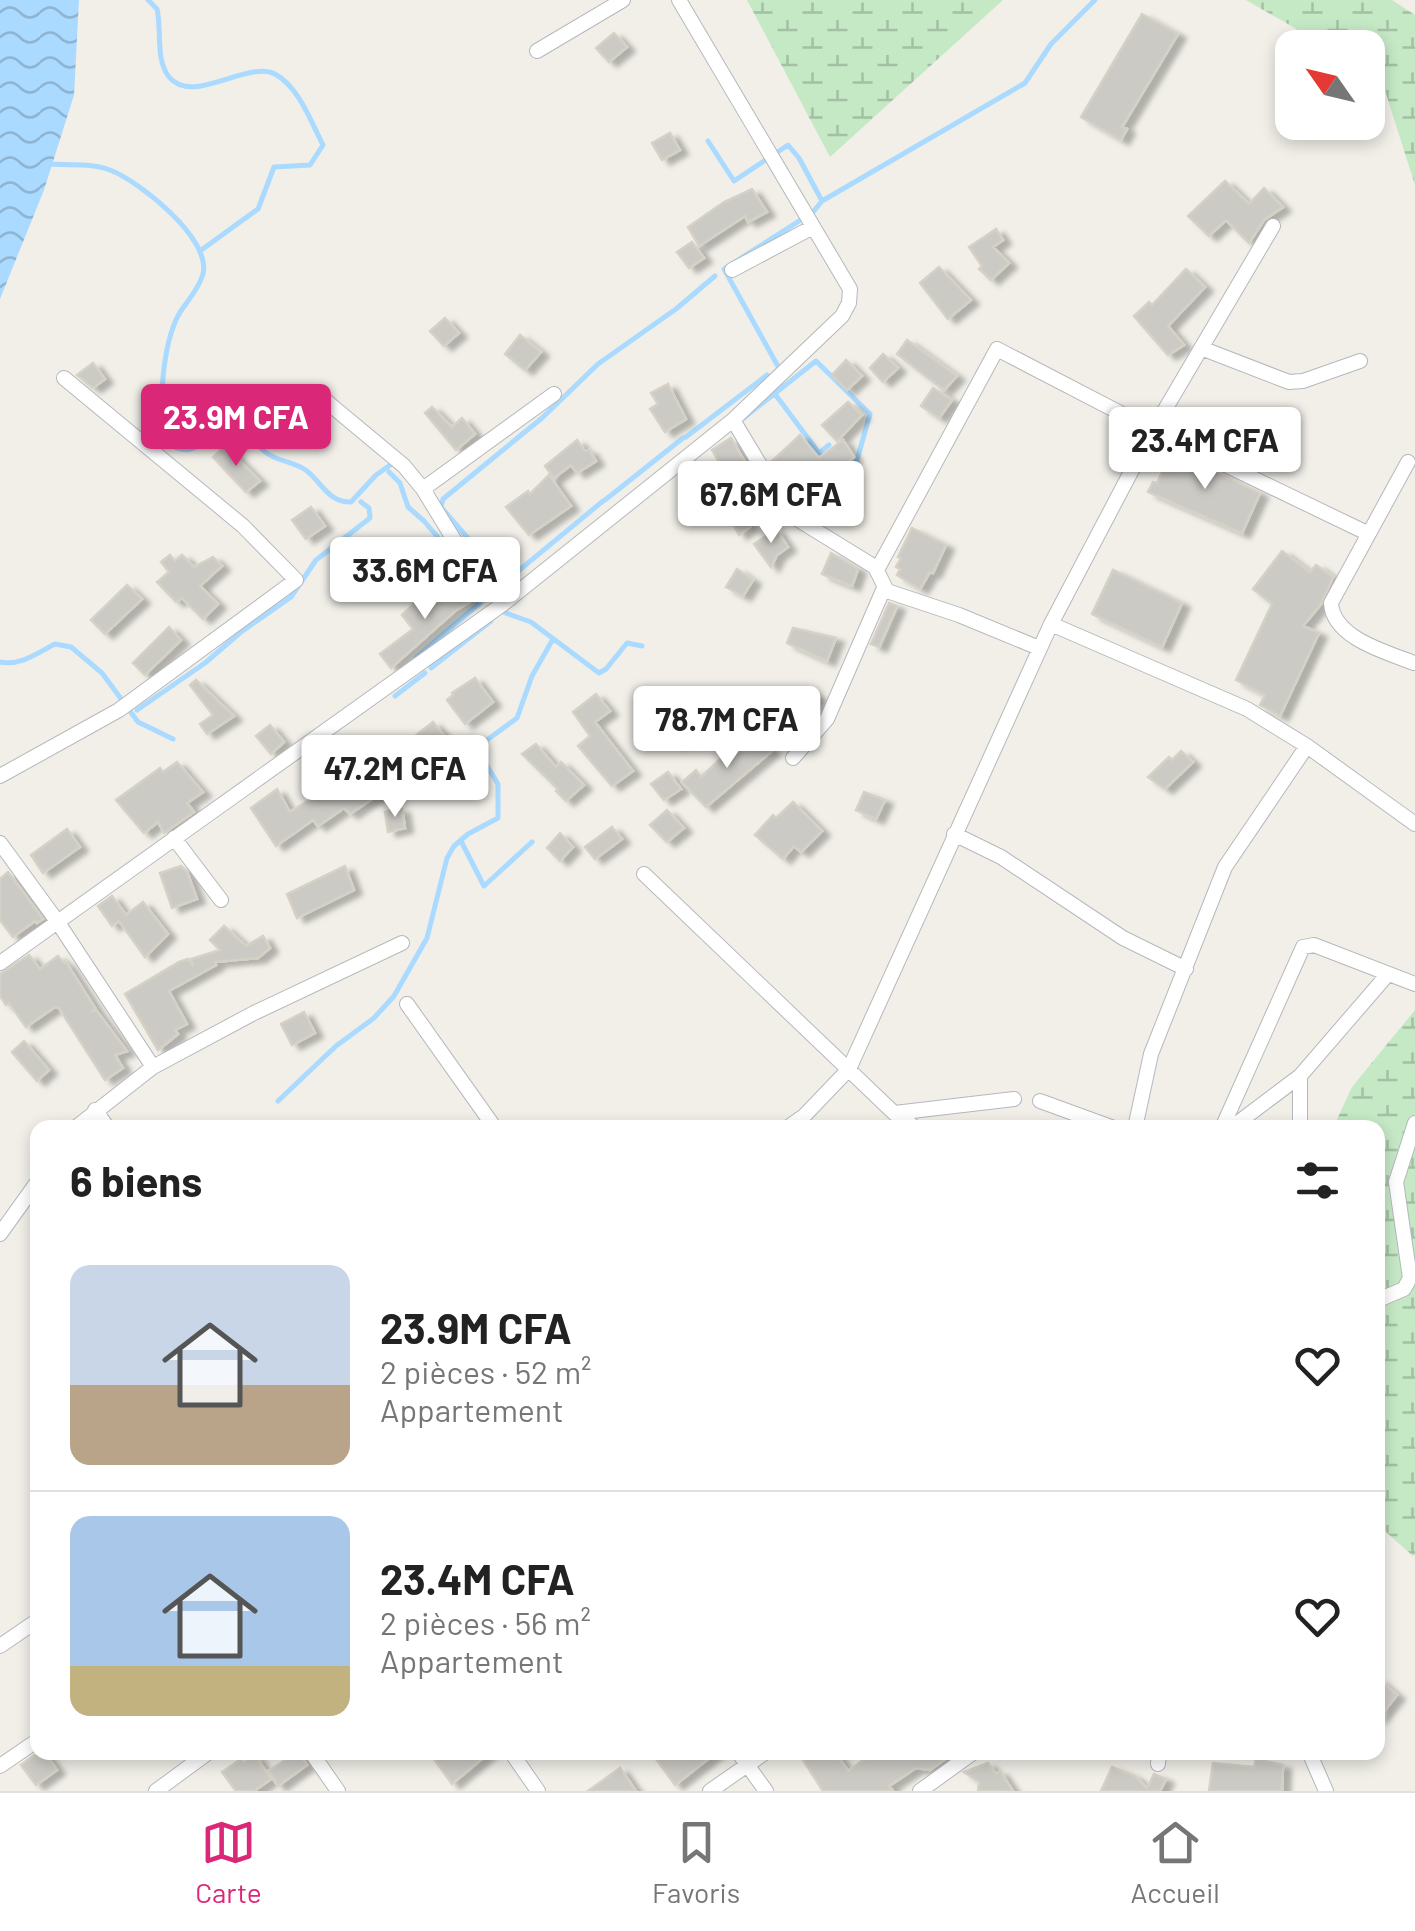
<!DOCTYPE html>
<html lang="fr">
<meta charset="utf-8">
<style>
body{margin:0;font-family:Barlow,sans-serif;background:#f6f6f6;color:#222;height:100vh;display:flex;flex-direction:column;font-size:38px;white-space:nowrap}
*{box-sizing:border-box;margin:0}
p{font-size:32px;color:#767676}
.icon{flex:none;width:55px;height:55px;fill:none;stroke:currentColor;stroke-width:2;stroke-linecap:round;stroke-linejoin:round}
.map{position:relative;flex:1;overflow:hidden}
.sheet{position:absolute;left:30px;top:1120px;width:1355px;height:640px;display:flex;flex-direction:column;background:#fff;border-radius:20px;box-shadow:0 5px 15px #0003}
.sheet>*{flex:none}
.needle{width:65px;rotate:304deg}
.buttons{position:absolute;left:1275px;top:30px;display:grid;gap:20px}
.buttons a{display:grid;place-items:center;width:110px;height:110px;border-radius:20px;background:#fff;box-shadow:0 5px 15px #0003;font-size:50px}
.price{position:absolute;translate:-50% -85px;padding:0 22px;border-radius:10px;background:#fff;color:#222;font-size:32px;line-height:65px;filter:drop-shadow(0 2px 5px #0008)}
.price::after{content:'';position:absolute;left:50%;top:60px;width:30px;height:22px;margin-left:-15px;background:inherit;clip-path:polygon(0 0,100% 0,50% 100%)}
.price.current{background:#db2777;color:#fff}
ul{padding:0;list-style:none}
li{display:flex;align-items:center;gap:30px;height:250px;padding:0 40px}
li+li{border-top:2px solid #e0e0e0}
li span{display:grid;place-items:center;flex:none;width:280px;height:200px;border-radius:20px;color:#555}
li>.icon{margin-inline-start:auto}
span .icon{width:120px;height:120px;fill:#fffc;stroke-width:1}
li b{font-size:42px}
h2{display:flex;justify-content:space-between;align-items:center;height:120px;padding:0 40px;font-size:42px}
.menu{display:flex;justify-content:space-around;align-items:center;height:140px;border-top:2px solid #e0e0e0;background:#fff;font-size:28px;color:#767676}
.menu a{display:grid;justify-items:center;gap:5px}
.menu .current{color:#db2777}
.map>svg:first-child{display:block}
.wetland{fill:url(#wetland-marsh)}
.water{fill:url(#water-waves)}
.lines{fill:none;stroke-linecap:round;stroke-linejoin:round}
.stream{stroke:#aadaff;stroke-width:5}
.building{fill:#cccac5;stroke:#d6d1c6;stroke-width:2.5;filter:url(#shadow)}
.street-casing{stroke:#b5b8bc;stroke-width:16}
.street{stroke:#fff;stroke-width:14}
</style>
<div class="map">
<svg width="1415" height="1791" viewBox="0 0 1415 1791">
<defs>
<pattern id="wetland-marsh" width="20" height="14" patternUnits="userSpaceOnUse" patternTransform="scale(2.5)"><rect width="20" height="14" fill="#c5e8c5"/><path d="M1 5h8M5 5V1M11 12h8M15 12V8" fill="none" stroke="#a3c0a4"/></pattern>
<pattern id="water-waves" width="16" height="10" patternUnits="userSpaceOnUse" patternTransform="scale(2.5)"><rect width="16" height="10" fill="#aadaff"/><path d="M0 5q4-4 8 0t8 0" fill="none" stroke="#8eb4d2"/></pattern>
<filter id="shadow"><feDropShadow dx="8" dy="4.5" stdDeviation="2.5" flood-color="#0004"/></filter>
</defs>
<rect width="100%" height="100%" fill="#f1efe8"/>
<path class="wetland" d="M747 0H1003L830 157Z
M1246 0H1392L1415 15V185L1381 78 1368 70V48L1328 47Z
M1415 1010V1555L1413 1556 1378 1525V1128H1333L1352 1087Z"/>
<path class="water" d="M0 0H79L74 95 44 190 0 299Z"/>
<g class="lines">
<path class="stream" d="M148 0 157 9C162 30 155 59 169 77 193 106 247 60 275 74 299 87 311 122 323 145L310 165 274 167 258 209 200 251
M708 141 734 181 788 145 799 158 822 201
M48 164C68 165 91 163 110 170 139 181 212 239 203 274 199 289 187 301 179 314 163 343 156 412 168 443 193 461 208 439 220 418L233 415C246 425 252 440 264 451 276 462 294 461 307 471 323 484 328 502 351 502L376 475 393 463
M780 370 724 269 813 212 822 201 1025 83 1051 44 1095 0
M775 394 819 453 829 445
M741 420 816 361 870 414 857 460 796 511
M686 437 767 375
M389 472 400 483 408 507 424 521 488 596 433 643
M605 500 683 438
M478 550 441 507 443 499 542 418 598 364 676 309 715 276
M494 591 603 501
M503 612 531 622 599 673 606 669 627 643 642 646
M416 658 432 644
M0 662C21 666 37 653 55 644L71 647 102 673 138 722 173 739
M431 668 491 621
M395 696 425 673
M137 710 205 663 241 632 291 597 316 560 370 518 369 508 361 502
M461 841 484 886 532 842
M278 1101 336 1046 374 1018 394 996 427 938 447 858 454 846 468 834 498 818V784L476 748 517 718 532 676 553 639"/>
</g>
<path class="building" d="M1142 14 1178 34 1122 127 1127 129 1121 140 1081 117Z
M614 33 627 47 609 62 596 48Z
M670 133 680 150 662 160 652 143Z
M1225 181 1249 204 1264 188 1283 207 1264 220 1249 243 1226 220 1209 236 1188 216Z
M752 189 767 212 748 222 745 216 699 246 688 227 724 202Z
M996 229 1003 240 993 247 1009 263 991 280 979 269 982 266 969 247Z
M692 242 704 258 689 268 677 252Z
M939 267 971 300 948 319 920 283Z
M1186 269 1205 287 1168 326 1184 345 1168 355 1134 316 1149 302 1152 305Z
M445 318 459 333 444 346 430 331Z
M520 335 541 352 525 370 505 354Z
M907 340 957 376 944 390 897 354Z
M883 354 898 368 883 382 870 368Z
M846 360 862 376 847 390 832 375Z
M93 363 105 379 93 388 77 375Z
M668 384 686 419 665 432 650 409 658 404 651 393Z
M933 388 952 400 939 418 921 406Z
M848 402 862 415 837 441 822 425Z
M432 407 452 427 462 418 475 434 456 450 425 413Z
M800 435 819 458 843 440 854 457 838 470 823 478 820 474 811 482 796 466 781 479 771 462Z
M731 438 767 500 743 516 750 527 739 535 725 509 737 502 729 486 732 484 712 450Z
M577 440 585 451 589 450 596 461 577 473 571 465 554 478 545 466Z
M225 446 260 481 246 492 213 457Z
M1172 451 1260 493 1242 533 1148 492 1153 482 1157 483Z
M549 475 571 506 529 535 506 507 528 491 530 494Z
M311 507 325 526 306 539 292 520Z
M912 528 946 545 933 573 930 572 920 589 897 575 900 569 896 567 901 558 898 557Z
M776 529 788 547 777 555 771 567 754 544Z
M1282 551 1310 572 1316 565 1333 577 1321 604 1303 626 1319 633 1280 716 1260 705 1265 695 1236 680 1272 604 1253 589Z
M831 553 858 569 852 586 822 574Z
M170 555 175 561 182 555 194 567 213 557 222 566 200 586 218 604 203 619 182 598 176 602 157 582 169 572 161 562Z
M737 569 753 580 743 596 726 587Z
M1113 570 1182 603 1162 647 1092 614Z
M461 584 473 600 455 611 391 668 380 654 413 629 402 615 425 594 433 605Z
M127 585 142 599 105 634 91 620Z
M889 603 897 606 879 647 871 644Z
M169 627 181 640 145 675 133 663Z
M793 628 836 638 827 661 787 643Z
M475 678 493 702 465 724 447 700 453 695 452 693Z
M196 680 234 716 207 734 200 724 213 715 190 685Z
M806 688 819 697 808 714 795 704Z
M596 694 610 711 595 722 633 771 612 786 578 746 590 736 573 712Z
M682 714 695 731 677 744 664 727Z
M433 722 447 739 442 746 424 758 410 740Z
M270 725 284 742 271 754 256 736Z
M757 735 772 751 706 807 682 782 696 770 701 777 735 745 740 751Z
M536 744 556 767 561 762 584 785 566 801 556 791 558 789 522 754Z
M1181 751 1193 762 1165 789 1148 777 1169 757 1172 760Z
M177 762 203 792 187 803 194 812 164 833 158 822 144 833 116 800 160 768 163 772Z
M377 769 390 787 350 814 344 808 318 826 313 820 276 846 251 808 277 789 290 812 328 788 336 797Z
M668 772 681 789 664 800 651 784Z
M864 792 885 800 876 819 856 810Z
M793 802 822 831 801 852 794 846 783 859 755 835 773 815 776 818Z
M396 809H402L405 828 388 832 385 812Z
M667 810 684 828 667 842 650 825Z
M612 827 622 839 595 859 585 847Z
M67 829 80 847 43 873 31 855Z
M560 833 573 847 560 861 547 848Z
M181 866 187 872 197 899 172 908 160 873Z
M345 866 354 890 297 918 287 894Z
M8 872 43 919 37 923 35 921 13 937 0 920V879Z
M112 896 126 915 143 902 168 934 145 957 119 921 112 926 98 906Z
M224 926 246 946 263 936 270 948 258 958 215 962 216 965 169 991 187 1024 175 1030 178 1034 158 1050 125 994 179 962 188 959 193 966 191 959 220 950 210 940Z
M29 955 40 969 58 956 64 963 66 962 95 1008 93 1011 96 1010 127 1051 115 1055 123 1068 105 1080 59 1008 55 1007 26 1027 9 1003 6 1005 0 996V974Z
M304 1012 315 1033 292 1045 281 1024Z
M24 1041 49 1070 37 1081 12 1052Z
M1378 1679 1397 1695 1378 1719Z
M44 1752 57 1770 36 1785 21 1765 39 1752Z
M298 1752 307 1765 278 1786 268 1771Z
M429 1752H490L452 1784Z
M651 1752H717L675 1785Z
M798 1752H835L848 1771 874 1752H955L930 1770 916 1768 889 1786 893 1791H823Z
M255 1755 271 1779 254 1791H236L222 1772 241 1759 243 1763Z
M1256 1759 1283 1765 1282 1791H1209L1213 1763 1254 1767Z
M988 1763 996 1774 1000 1771 1013 1791H978L979 1782 964 1772Z
M1112 1767 1135 1776 1147 1788 1154 1774 1166 1779 1160 1791H1101Z
M620 1768 636 1791H588Z"/>
<g class="lines">
<defs>
<path id="street" d="M537 51 623 0
M732 270 813 227
M1201 348 1289 382 1303 381 1360 361
M315 392 404 466 423 489 456 543 503 604
M733 420 783 503 797 519 875 567 887 591 959 615 1039 648
M1408 462 1331 603C1333 638 1386 652 1414 663
M423 489 554 394
M877 570 997 349 1153 430 1367 533
M1051 624 1247 709 1307 746 1415 824
M793 758 827 719 884 588
M0 776 119 710 296 580 243 526 64 378
M954 834 1001 857 1123 938 1186 969
M174 838 221 900
M0 843 57 921 153 1067
M644 874 894 1113 916 1128
M0 963 503 604 733 420 842 316 849 303 850 289 679 0
M407 1004 495 1128
M1040 1101 1114 1128
M95 1110 108 1128
M895 1113 1014 1099
M75 1128 153 1067 254 1013 402 943
M787 1128 804 1116 849 1069 1051 624 1153 430 1273 226
M1135 1128 1151 1054 1225 867 1307 746
M1222 1128 1303 947 1314 945 1415 984
M1231 1128 1300 1076 1388 974
M1300 1128V1076
M0 1234 38 1181
M1378 1300 1404 1289 1410 1278 1396 1182 1415 1123
M0 1646 38 1620
M311 1752 338 1791
M511 1752 538 1791
M738 1752 766 1791
M1309 1752 1326 1791
M1158 1764 1159 1752
M0 1766 38 1740
M156 1791 209 1752
M710 1791 766 1752
M920 1791 974 1752"/>
</defs>
<use href="#street" class="street-casing"/>
<use href="#street" class="street"/>
</g>
</svg>
<div class="buttons">
<a><svg class="needle" viewBox="-14 -14 28 28"><path d="M0-13l5 13h-10z" fill="#e53935"/><path d="M0 13l5-13h-10z" fill="#767676"/></svg></a>
</div>
<b class="price current" style="left:236px;top:469px">23.9M CFA</b>
<b class="price" style="left:1205px;top:492px">23.4M CFA</b>
<b class="price" style="left:771px;top:546px">67.6M CFA</b>
<b class="price" style="left:425px;top:622px">33.6M CFA</b>
<b class="price" style="left:727px;top:771px">78.7M CFA</b>
<b class="price" style="left:395px;top:820px">47.2M CFA</b>
<section class="sheet">
<h2>6 biens<svg class="icon" aria-label="filters" viewBox="0 0 24 24"><path d="M4 7h16M4 17h16"/><circle cx="9" cy="7" r="2"/><circle cx="15" cy="17" r="2"/></svg></h2>
<ul>
<li><span style="background:linear-gradient(#c9d6e8 60%,#b9a48a 0)"><svg class="icon" aria-label="home" viewBox="0 0 24 24"><path d="M3 11l9-7 9 7M6 9v11h12V9"/></svg></span><div><b>23.9M CFA</b><p>2 pièces · 52 m²</p><p>Appartement</p></div><svg class="icon" aria-label="heart" viewBox="0 0 24 24"><path d="M12 20l-8-8c-3-5 5-10 8-4 3-6 11-1 8 4z"/></svg></li>
<li><span style="background:linear-gradient(#a9c7e8 75%,#c2b280 0)"><svg class="icon" aria-label="home" viewBox="0 0 24 24"><path d="M3 11l9-7 9 7M6 9v11h12V9"/></svg></span><div><b>23.4M CFA</b><p>2 pièces · 56 m²</p><p>Appartement</p></div><svg class="icon" aria-label="heart" viewBox="0 0 24 24"><path d="M12 20l-8-8c-3-5 5-10 8-4 3-6 11-1 8 4z"/></svg></li>
</ul>
</section>
</div>
<nav class="menu">
<a class="current"><svg class="icon" aria-label="map" viewBox="0 0 24 24"><path d="M3 6l6-2 6 2 6-2v14l-6 2-6-2-6 2zM9 4v14M15 6v14"/></svg>Carte</a>
<a><svg class="icon" aria-label="saved" viewBox="0 0 24 24"><path d="M7 4h10v16l-5-4-5 4z"/></svg>Favoris</a>
<a><svg class="icon" aria-label="home" viewBox="0 0 24 24"><path d="M3 11l9-7 9 7M6 9v11h12V9"/></svg>Accueil</a>
</nav>
